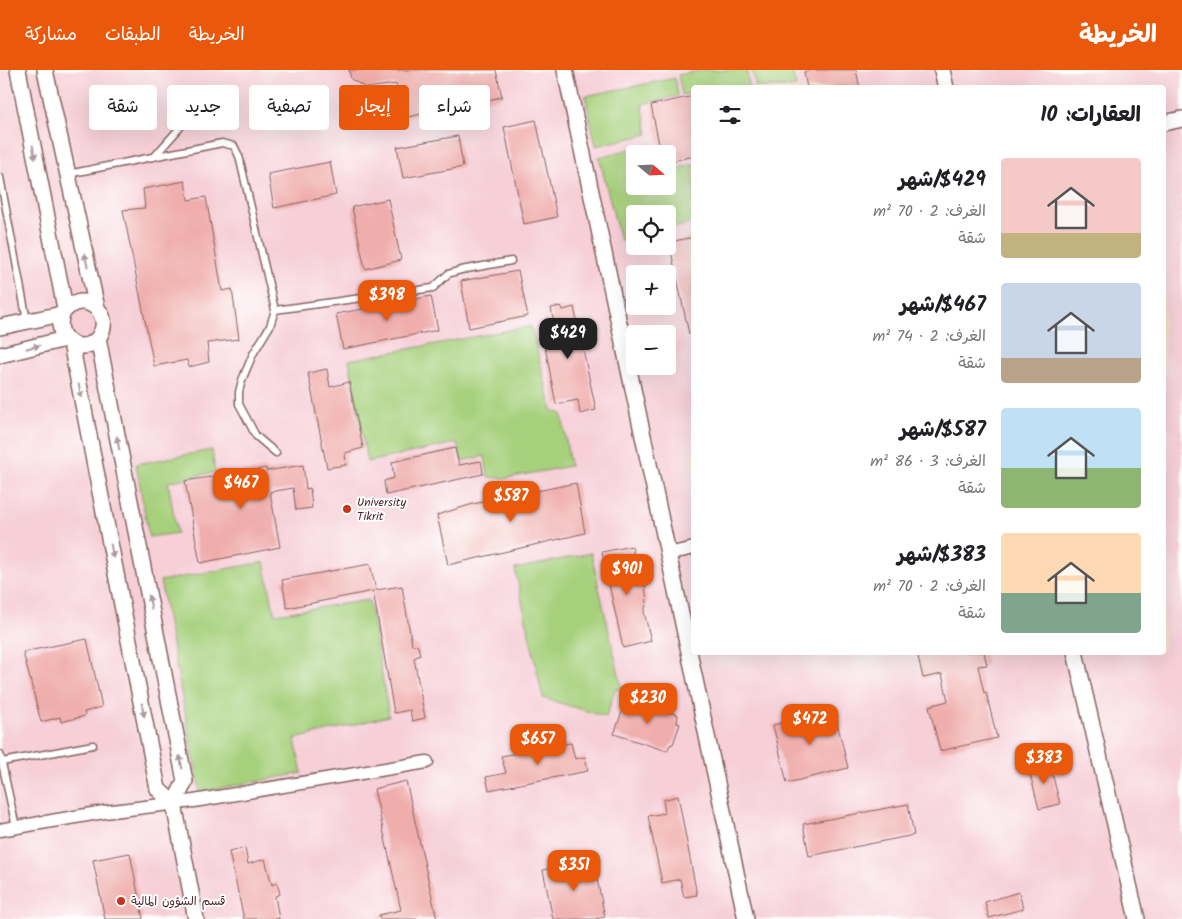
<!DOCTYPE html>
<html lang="ar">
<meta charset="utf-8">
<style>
body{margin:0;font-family:Kalam,"Playpen Sans Arabic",sans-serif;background:#f6f6f6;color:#202124;direction:rtl;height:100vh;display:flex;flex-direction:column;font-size:19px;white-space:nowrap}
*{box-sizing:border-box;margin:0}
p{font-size:16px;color:#757577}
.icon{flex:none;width:28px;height:28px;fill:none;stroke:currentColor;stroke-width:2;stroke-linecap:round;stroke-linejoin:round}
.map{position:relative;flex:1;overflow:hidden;direction:ltr}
.panel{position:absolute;left:691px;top:15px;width:475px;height:570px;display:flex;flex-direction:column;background:#fff;border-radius:5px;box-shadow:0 5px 20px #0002;direction:rtl}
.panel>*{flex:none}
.banner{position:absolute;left:15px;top:15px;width:475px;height:45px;direction:rtl;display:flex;gap:10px}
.needle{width:32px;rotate:109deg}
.fabs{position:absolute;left:626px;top:75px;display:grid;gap:10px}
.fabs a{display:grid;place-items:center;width:50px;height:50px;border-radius:5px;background:#fff;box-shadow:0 5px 20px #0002;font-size:25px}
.price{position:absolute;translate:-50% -42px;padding:0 11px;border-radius:10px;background:#ea580c;color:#fff;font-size:16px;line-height:32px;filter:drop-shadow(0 1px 2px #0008)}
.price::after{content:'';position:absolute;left:50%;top:30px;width:15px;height:11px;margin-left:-8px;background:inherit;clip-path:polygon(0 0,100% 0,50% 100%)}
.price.on{background:#222;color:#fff}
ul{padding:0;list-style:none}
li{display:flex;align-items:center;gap:15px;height:125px;padding:0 25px}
li span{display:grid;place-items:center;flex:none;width:140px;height:100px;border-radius:5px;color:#555}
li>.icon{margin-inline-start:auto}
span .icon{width:60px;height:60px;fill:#fffc;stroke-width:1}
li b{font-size:21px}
h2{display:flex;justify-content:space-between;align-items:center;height:60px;padding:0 25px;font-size:21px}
.chip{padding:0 18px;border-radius:5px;background:#fff;box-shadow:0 5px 20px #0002;font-size:18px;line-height:45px}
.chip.on{background:#ea580c;color:#fff}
header{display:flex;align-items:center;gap:30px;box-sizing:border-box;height:70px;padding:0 25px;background:#ea580c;color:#fff}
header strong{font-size:24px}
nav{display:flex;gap:28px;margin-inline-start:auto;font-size:18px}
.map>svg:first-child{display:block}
.built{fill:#f6cfd7;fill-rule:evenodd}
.green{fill:#a6d07c;stroke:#787854}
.building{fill:#efadab}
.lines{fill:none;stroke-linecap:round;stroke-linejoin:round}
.service-casing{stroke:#866261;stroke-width:9}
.minor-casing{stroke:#866261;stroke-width:15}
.tertiary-casing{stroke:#866261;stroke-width:18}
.service{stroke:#fff;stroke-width:6}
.minor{stroke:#fff;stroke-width:12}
.tertiary{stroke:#fff;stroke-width:15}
.oneway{fill:#ae9aa0}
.poi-dot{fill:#c8321e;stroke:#fff;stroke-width:2}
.labels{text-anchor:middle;stroke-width:4;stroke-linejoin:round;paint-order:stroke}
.poi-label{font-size:12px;fill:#4a1f2b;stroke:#fff;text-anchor:start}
</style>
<header>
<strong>الخريطة</strong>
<nav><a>الخريطة</a><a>الطبقات</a><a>مشاركة</a></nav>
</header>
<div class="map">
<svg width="1182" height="849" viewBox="0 0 1182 849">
<rect width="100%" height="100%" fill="#fff"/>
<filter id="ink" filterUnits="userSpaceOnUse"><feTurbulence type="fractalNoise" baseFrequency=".02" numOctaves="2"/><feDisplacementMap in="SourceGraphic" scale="10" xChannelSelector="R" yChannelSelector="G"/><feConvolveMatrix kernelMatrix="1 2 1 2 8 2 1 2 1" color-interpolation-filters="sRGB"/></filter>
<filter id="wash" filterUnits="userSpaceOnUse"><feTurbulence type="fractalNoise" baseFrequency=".0096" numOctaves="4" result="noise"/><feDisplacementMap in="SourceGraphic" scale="20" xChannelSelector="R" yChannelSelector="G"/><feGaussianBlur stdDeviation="1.12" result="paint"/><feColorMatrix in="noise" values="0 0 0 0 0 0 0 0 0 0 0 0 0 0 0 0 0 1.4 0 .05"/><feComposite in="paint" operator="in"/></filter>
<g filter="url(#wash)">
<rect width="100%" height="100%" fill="#f4dfc4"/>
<path class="built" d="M0 0H1182V849H0ZM694 18H1164V582H694ZM635 84H668V116H635ZM635 144H668V176H635ZM635 204H668V236H635ZM635 264H668V296H635Z"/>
<path class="green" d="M703 0H747L749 17 694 18V23L682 25 678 5Z
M752 0H792L796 17H756Z
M675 8 678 26 642 34 648 64 596 76 585 26Z
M651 74 653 84H635V116H668V101L694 94V153L668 159V144H635V167L620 170 599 87Z
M531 256 552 340 562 344 570 396 507 408 488 407 485 386 462 391 457 373 367 392 349 290Z
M212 380 215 402 168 412 177 463 149 467 136 394Z
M591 483 622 618 615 620 606 647 543 628 515 499Z
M264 492 275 544 369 530 389 646 295 669 302 703 200 722 160 511Z"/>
<g id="blocks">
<path class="building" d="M349 0H496L502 27 403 48 396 14 366 18 351 9Z
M811 0H856L860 18H807L804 2Z
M694 26V86L668 92V84H661L651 35Z
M536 50 557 147 524 154 504 57Z
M458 66 463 97 403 108 397 77Z
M330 92 336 125 274 138 268 104Z
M185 111 188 130 206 127 222 221 232 219 239 269 207 273 209 292 189 297 187 290 154 296 123 140 145 138 143 119Z
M388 129 401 190 365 199 352 137Z
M694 167V263L689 264 669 172Z
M518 201 528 246 469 258 461 211Z
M431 226 438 260 343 279 336 244Z
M561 236 563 240 574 237 596 340 580 344 578 330 556 334 541 256 554 253 551 238Z
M327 299 330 317 349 312 363 378 345 383 346 395 327 398 308 303Z
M455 378 459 395 481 391 483 404 386 425 384 411 394 408 392 392Z
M303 395 306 419 310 418 312 438 296 440 293 418 270 422 280 477 200 493 185 411 266 398V401Z
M576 413 585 463 448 495 437 445 473 434Z
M632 476 638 508 645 515 647 532 644 542 651 571 623 578 602 482Z
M370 494 376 520 402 516 412 575 418 576 420 585 414 588 425 648 412 651 410 640 394 643 373 521 287 538 282 510Z
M87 569 102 637 84 642 85 646 61 652 60 647 41 652 23 582Z
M917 582H984L987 595 978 596 984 623 986 622 997 668 940 681 929 636 948 631 942 604 923 608Z
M627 628 678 645 677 653 680 654 673 674 670 675 667 681 614 664Z
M834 640 848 698 787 713 773 655Z
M571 673 575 689 585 687 588 701 489 720 486 707 506 703 501 686Z
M1049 691 1060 734 1039 739 1028 696Z
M406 711 437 849H380L379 845 401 840 374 719Z
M678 726 697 825 684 827 680 809 662 813 648 746 665 743 663 730Z
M908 734 914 765 809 786 803 754Z
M245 778 248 794 265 789 272 815 277 812 280 824 275 826 279 849H244L229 782Z
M130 783 143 849H105L93 790Z
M593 790 605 847 594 849H553L543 800Z
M1019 822 1023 839 989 848 985 832Z"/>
</g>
</g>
<g filter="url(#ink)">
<use href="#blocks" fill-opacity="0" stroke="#866261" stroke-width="1"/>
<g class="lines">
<defs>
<path id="service" d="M154 87 213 20
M68 104 222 73 234 76 239 86 275 240 270 256 253 284 242 310 239 322V334L256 366 276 383
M0 107 27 251
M275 240 433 218 448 204 461 200 511 191
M0 684 16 757
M2 692 93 675"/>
<path id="minor" d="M668 484 694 478
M0 760 104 742 194 731 427 692"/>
<path id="tertiary" d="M18 0 65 238
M45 0 97 238
M565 0 746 849
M942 0 946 18
M1164 53 1182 49
M0 257 62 244C80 217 114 241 100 265 86 288 52 272 62 244
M71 273 158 719 174 734 185 711 98 268
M0 285 65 269
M1075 582 1137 849
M174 734 196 849"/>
</defs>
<use href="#service" class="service-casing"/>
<use href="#minor" class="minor-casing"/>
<use href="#tertiary" class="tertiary-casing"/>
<use href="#service" class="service"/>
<use href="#minor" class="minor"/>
<use href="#tertiary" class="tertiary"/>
</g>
<defs><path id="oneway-solid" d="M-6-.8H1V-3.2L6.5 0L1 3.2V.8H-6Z" transform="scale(1.25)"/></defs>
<g class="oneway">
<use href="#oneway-solid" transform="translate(34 82) rotate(78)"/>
<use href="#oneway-solid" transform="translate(86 190) rotate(-102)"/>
<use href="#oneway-solid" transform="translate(33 277) rotate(-13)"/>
<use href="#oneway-solid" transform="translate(80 321) rotate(79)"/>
<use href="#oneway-solid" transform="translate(118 373) rotate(-101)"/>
<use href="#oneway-solid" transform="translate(112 481) rotate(79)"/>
<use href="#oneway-solid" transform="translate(150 532) rotate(-101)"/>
<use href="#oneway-solid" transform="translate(143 640) rotate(79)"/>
<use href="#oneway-solid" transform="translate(181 692) rotate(-101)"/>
</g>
</g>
<g class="poi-dot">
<circle cx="347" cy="439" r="5"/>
<circle cx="121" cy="831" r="5"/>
</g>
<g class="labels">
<g class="poi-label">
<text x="357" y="436">University<tspan x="357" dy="14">Tikrit</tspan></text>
<text x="131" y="835">قسم الشؤون المالية</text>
</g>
</g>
</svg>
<div class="fabs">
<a><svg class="needle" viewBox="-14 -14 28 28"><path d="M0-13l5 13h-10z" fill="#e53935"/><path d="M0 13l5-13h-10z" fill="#757577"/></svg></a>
<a><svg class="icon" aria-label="locate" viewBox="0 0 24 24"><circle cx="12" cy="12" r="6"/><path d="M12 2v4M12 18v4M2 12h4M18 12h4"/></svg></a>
<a>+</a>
<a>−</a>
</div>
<b class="price" style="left:387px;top:252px">$398</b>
<b class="price on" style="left:568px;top:290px">$429</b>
<b class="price" style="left:241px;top:440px">$467</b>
<b class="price" style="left:511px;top:453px">$587</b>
<b class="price" style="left:627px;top:526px">$901</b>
<b class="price" style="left:648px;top:655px">$230</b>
<b class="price" style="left:810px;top:676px">$472</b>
<b class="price" style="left:538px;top:696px">$657</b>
<b class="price" style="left:1044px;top:715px">$383</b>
<b class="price" style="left:574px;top:822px">$351</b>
<div class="banner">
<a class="chip">شراء</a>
<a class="chip on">إيجار</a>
<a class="chip">تصفية</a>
<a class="chip">جديد</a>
<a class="chip">شقة</a>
</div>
<section class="panel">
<h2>العقارات: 10<svg class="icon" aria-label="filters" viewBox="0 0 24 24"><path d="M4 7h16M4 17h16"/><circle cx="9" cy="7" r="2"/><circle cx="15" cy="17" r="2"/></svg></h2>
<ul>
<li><span style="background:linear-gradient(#f6c9c9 75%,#c2b280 0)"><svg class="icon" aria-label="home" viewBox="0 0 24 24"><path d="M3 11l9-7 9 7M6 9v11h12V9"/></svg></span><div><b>$429/شهر</b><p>الغرف: 2 · 70 m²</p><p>شقة</p></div></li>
<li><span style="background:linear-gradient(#c9d6e8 75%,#b9a48a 0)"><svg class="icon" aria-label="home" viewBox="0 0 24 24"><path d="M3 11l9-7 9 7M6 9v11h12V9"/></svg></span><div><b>$467/شهر</b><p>الغرف: 2 · 74 m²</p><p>شقة</p></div></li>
<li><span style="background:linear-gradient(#bfe0f5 60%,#8fb573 0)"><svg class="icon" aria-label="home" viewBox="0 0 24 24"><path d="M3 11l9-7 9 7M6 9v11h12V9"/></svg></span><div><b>$587/شهر</b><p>الغرف: 3 · 86 m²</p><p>شقة</p></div></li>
<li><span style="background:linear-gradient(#ffd9b3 60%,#7fa58c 0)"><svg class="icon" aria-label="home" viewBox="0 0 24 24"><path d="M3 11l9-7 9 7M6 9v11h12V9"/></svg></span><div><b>$383/شهر</b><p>الغرف: 2 · 70 m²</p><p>شقة</p></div></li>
</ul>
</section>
</div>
